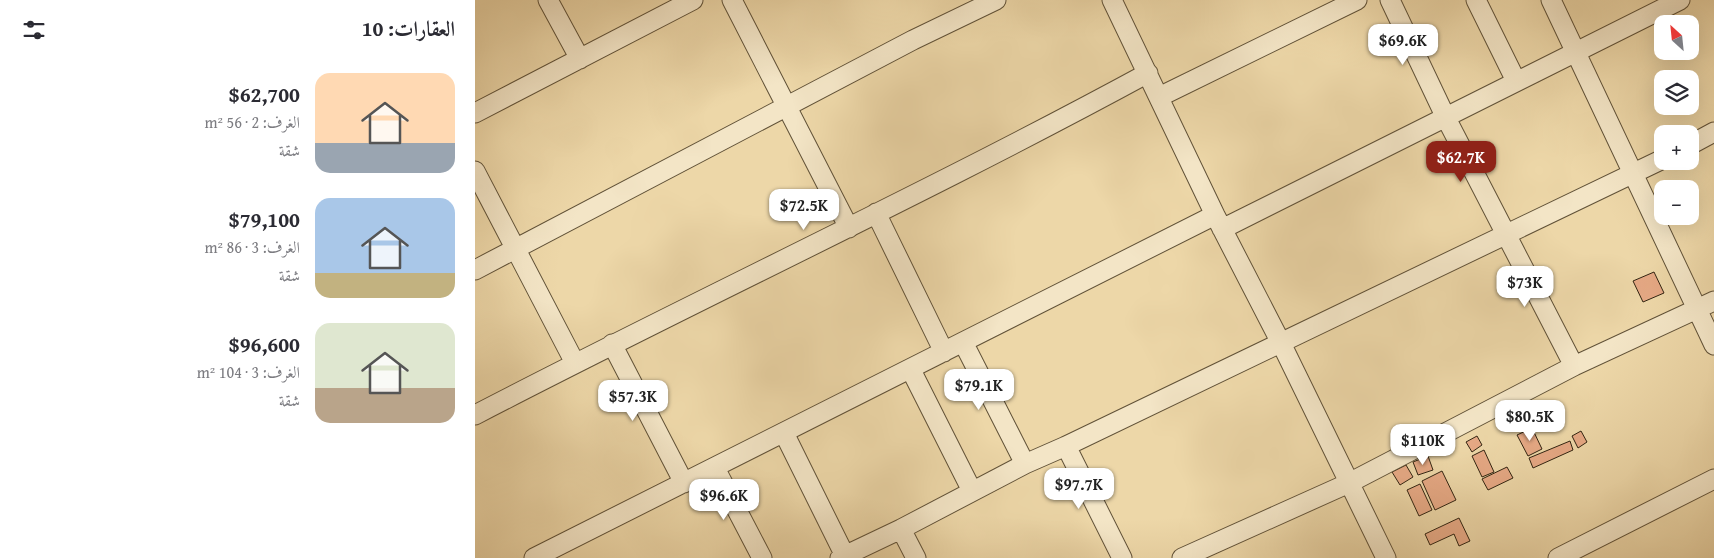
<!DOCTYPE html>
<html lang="ar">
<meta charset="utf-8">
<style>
body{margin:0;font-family:"Gentium Book Plus",Amiri,serif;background:#f7f7f7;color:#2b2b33;direction:rtl;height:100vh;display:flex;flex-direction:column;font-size:19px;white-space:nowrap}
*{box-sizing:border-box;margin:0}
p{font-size:16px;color:#7c7c81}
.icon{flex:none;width:28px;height:28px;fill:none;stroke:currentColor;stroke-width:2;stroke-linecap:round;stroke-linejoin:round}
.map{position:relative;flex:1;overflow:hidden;direction:ltr}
.side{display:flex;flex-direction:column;background:#fff;width:475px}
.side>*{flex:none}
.needle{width:32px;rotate:333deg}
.fabs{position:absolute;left:1179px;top:15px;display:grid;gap:10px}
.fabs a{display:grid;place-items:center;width:45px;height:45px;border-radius:10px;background:#fff;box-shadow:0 5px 20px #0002;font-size:25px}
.price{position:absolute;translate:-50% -42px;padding:0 11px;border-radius:10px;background:#fff;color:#222;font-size:16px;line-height:32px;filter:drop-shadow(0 1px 2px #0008)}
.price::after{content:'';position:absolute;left:50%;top:30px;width:15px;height:11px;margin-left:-8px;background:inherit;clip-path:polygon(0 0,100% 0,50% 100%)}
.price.current{background:#8f2418;color:#fff}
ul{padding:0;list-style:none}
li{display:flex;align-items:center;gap:15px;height:125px;padding:0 20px}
li span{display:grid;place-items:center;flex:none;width:140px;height:100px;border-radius:15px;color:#555}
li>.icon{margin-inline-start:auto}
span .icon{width:60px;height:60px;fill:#fffc;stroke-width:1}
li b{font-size:21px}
h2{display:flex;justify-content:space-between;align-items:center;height:60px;padding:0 20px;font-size:21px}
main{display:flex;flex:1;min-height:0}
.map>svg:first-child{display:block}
.building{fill:#e6a985;stroke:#322512}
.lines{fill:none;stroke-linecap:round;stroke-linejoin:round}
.minor-casing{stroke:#615238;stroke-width:21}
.minor{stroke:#f3e5c6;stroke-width:19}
</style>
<main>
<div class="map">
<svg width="1239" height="558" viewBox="0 0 1239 558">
<rect width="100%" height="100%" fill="#edd7a8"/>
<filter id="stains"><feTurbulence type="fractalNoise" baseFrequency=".004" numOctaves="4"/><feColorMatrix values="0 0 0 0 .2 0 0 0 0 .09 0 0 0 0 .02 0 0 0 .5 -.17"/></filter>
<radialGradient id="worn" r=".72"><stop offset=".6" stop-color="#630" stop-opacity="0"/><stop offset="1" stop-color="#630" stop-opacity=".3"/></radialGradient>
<path class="building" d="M1179 272 1189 293 1168 302 1158 281Z
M1067 404 1074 418 1063 423 1057 409Z
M1057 428 1067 449 1053 456 1042 435Z
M1106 431 1112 442 1103 448 1097 436Z
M1002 436 1007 445 997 452 991 442Z
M1095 441 1098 450 1058 468 1054 458Z
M1009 450 1019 472 1007 477 997 456Z
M953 456 958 470 943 475 938 462Z
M931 465 938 477 925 485 917 472Z
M1032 467 1038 478 1013 490 1007 479Z
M967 471 981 500 960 510 947 481Z
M945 484 957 510 944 516 932 490Z
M984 518 995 541 984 546 979 534 955 545 950 534Z"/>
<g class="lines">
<defs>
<path id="minor" d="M73 0 105 59
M257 0 374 228
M637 0 740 215 806 343 911 558
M915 0 971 118 1099 366
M1001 0 1041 81
M1076 0 1239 345
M684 97 882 0
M0 113 218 0
M1215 145 1239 132
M0 171 100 363
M401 213 469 352
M747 229 1205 0
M0 270 438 40 521 0
M488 342 550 464
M137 344 209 483
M436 370 497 491
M0 415C223 299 452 193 673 73
M309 433 370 556
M591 446 647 558
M240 468 287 558
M426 529 441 558
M59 558 740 215
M365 558 426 529 550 464 591 446 1188 159
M707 558 874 483 1099 366 1239 301
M1083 558 1239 479"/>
</defs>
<use href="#minor" class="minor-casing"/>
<use href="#minor" class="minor"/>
</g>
<rect width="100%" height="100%" filter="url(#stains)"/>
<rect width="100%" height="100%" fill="url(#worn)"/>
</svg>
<div class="fabs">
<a><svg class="needle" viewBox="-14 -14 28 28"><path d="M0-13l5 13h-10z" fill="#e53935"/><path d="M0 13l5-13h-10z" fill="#7c7c81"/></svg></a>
<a><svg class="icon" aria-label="layers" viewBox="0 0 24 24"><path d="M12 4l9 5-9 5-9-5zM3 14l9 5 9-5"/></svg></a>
<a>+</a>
<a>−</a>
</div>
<b class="price" style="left:928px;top:66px">$69.6K</b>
<b class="price current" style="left:986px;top:183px">$62.7K</b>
<b class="price" style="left:329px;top:231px">$72.5K</b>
<b class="price" style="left:1050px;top:308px">$73K</b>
<b class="price" style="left:504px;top:411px">$79.1K</b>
<b class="price" style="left:158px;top:422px">$57.3K</b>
<b class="price" style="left:1055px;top:442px">$80.5K</b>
<b class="price" style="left:948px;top:466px">$110K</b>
<b class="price" style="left:604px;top:510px">$97.7K</b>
<b class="price" style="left:249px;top:521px">$96.6K</b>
</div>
<section class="side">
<h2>العقارات: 10<svg class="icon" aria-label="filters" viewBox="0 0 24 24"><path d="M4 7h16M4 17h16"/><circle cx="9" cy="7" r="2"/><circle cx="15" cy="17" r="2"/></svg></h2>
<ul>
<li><span style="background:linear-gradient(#ffd9b3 70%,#9aa5b1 0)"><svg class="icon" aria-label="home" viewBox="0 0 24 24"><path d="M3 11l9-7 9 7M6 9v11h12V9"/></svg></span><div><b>$62,700</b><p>الغرف: 2 · 56 m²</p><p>شقة</p></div></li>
<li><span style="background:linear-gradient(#a9c7e8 75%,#c2b280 0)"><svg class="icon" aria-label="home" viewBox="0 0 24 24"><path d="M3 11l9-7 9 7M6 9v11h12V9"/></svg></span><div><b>$79,100</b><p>الغرف: 3 · 86 m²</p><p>شقة</p></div></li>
<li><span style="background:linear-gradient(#dfe7d0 65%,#b9a48a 0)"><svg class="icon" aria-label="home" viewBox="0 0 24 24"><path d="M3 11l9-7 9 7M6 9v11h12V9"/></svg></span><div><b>$96,600</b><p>الغرف: 3 · 104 m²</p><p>شقة</p></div></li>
</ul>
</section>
</main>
